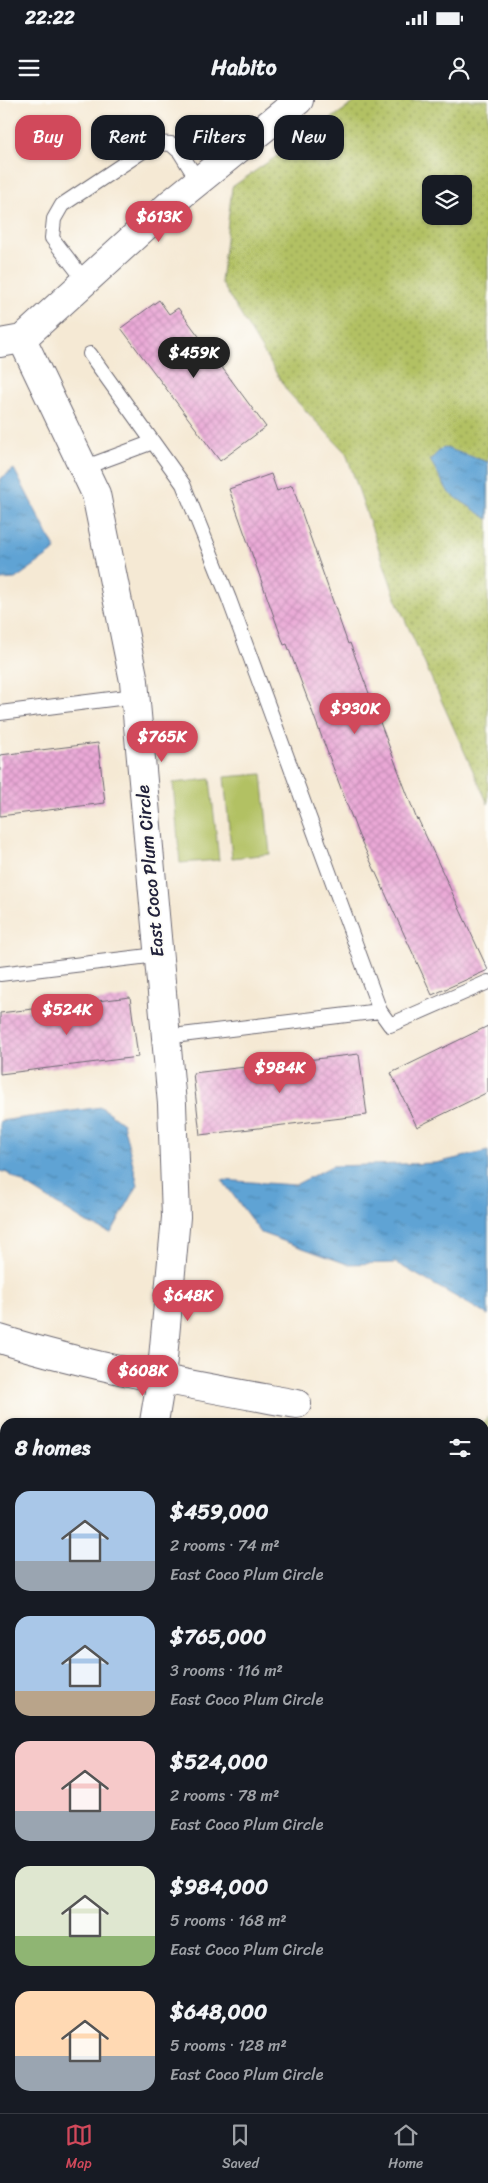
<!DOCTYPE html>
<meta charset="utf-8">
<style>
body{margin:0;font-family:Sriracha,sans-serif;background:#242831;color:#f1f3f6;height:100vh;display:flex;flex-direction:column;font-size:19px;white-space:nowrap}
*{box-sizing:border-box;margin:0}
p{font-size:16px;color:#9ea1a6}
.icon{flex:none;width:28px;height:28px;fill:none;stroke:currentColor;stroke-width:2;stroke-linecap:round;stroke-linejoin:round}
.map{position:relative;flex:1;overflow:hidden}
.panel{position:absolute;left:0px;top:1318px;width:489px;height:696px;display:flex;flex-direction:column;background:#171b24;border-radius:15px 15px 0 0;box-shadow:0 1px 4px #0004}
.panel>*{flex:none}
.banner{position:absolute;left:15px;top:15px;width:459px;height:45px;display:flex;gap:10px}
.fabs{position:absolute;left:422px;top:75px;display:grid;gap:10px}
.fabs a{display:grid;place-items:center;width:50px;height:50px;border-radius:10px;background:#171b24;box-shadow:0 1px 4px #0004;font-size:25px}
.price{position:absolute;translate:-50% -42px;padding:0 11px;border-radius:18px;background:#d1495b;color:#fff;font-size:16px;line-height:32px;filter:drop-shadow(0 1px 2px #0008)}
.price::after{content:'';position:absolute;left:50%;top:30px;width:15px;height:11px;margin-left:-8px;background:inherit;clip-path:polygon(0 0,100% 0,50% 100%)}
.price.active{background:#222;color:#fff}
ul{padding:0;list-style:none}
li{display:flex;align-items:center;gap:15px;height:125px;padding:0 15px}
li span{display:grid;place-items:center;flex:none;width:140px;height:100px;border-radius:15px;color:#555}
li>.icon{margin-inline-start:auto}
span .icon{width:60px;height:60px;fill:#fffc;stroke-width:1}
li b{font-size:21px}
h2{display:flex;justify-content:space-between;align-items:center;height:60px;padding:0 15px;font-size:21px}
.pill{padding:0 18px;border-radius:15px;background:#171b24;box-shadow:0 1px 4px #0004;font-size:18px;line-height:45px}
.pill.active{background:#d1495b;color:#fff}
.status{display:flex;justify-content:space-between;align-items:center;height:35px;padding:0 25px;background:#171b24;direction:ltr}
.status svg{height:14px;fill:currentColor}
header{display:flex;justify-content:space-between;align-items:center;height:65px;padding:0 15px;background:#171b24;font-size:22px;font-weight:700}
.menu{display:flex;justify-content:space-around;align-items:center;height:70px;border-top:1px solid #363941;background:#171b24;font-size:14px;color:#9ea1a6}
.menu a{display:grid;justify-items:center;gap:2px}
.menu .active{color:#d1495b}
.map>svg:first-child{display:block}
.grass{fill:url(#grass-dots);stroke:#6a724f;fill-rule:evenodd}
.pitch{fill:#b2c163;stroke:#6a724f}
.water{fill:url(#water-ripples);stroke:#406288}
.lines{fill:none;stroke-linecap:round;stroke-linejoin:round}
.canal{stroke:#5ea3d4;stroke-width:24}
.building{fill:url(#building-cross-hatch)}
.lane-casing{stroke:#6c6871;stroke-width:16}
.street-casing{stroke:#6c6871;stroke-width:30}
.lane{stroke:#fff;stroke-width:14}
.street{stroke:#fff;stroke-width:28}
.labels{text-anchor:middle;stroke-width:4;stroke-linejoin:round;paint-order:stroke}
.street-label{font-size:18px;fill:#22223b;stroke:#fdfcf7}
</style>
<div class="status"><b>22:22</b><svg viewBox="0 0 49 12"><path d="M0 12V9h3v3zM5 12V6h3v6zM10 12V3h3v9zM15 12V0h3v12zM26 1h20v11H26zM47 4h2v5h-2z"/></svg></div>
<header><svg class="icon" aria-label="menu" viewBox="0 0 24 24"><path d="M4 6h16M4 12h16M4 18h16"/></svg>Habito<svg class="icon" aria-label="person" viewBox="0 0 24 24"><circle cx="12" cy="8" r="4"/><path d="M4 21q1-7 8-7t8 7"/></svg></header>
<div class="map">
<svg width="488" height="2013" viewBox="0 0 488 2013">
<defs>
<pattern id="grass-dots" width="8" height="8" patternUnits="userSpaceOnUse" patternTransform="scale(1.25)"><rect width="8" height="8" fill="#b2c163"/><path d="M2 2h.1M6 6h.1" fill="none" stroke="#909c53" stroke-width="1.8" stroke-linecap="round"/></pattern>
<pattern id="water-ripples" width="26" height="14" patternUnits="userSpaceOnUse" patternTransform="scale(1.25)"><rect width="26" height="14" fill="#5ea3d4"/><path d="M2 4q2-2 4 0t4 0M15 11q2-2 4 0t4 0" fill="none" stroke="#4d84ad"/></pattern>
<pattern id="building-cross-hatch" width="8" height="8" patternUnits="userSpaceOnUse" patternTransform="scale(1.25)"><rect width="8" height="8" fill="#eaa8d6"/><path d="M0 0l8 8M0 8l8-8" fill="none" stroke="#c890b9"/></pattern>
</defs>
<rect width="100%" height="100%" fill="#fdfcf7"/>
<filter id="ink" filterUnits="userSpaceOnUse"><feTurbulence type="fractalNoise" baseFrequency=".02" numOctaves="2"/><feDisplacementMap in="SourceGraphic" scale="10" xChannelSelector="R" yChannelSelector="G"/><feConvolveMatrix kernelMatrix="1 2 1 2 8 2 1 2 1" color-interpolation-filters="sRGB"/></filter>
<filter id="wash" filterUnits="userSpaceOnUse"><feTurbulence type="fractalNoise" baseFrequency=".0096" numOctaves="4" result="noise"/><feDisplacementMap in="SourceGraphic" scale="20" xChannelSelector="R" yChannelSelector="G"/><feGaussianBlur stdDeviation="1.12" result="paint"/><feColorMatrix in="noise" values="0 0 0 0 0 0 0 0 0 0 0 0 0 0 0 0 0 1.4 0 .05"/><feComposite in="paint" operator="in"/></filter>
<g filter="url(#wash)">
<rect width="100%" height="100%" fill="#f5e9d4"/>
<path class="grass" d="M358 0H488V704L397 502 346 353 287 291 221 182 232 87ZM431 84H464V116H431Z
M488 1317V1908L484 1913 483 1322Z
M35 2009H414L411 2013H31Z"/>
<path class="pitch" d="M262 674 270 754 232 758 224 677Z
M210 679 219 760 180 763 173 683Z"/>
<path class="water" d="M443 347 488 362V419L449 393 430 360Z
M14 369 56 450 15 479 0 480V379Z
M101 1007 123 1023 138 1085 111 1133 87 1123 7 1073 0 1071V1021Z
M488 1051V1215L396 1163 347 1164 261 1133 222 1080 295 1085 332 1066 436 1063Z
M5 1833V2009H35L31 2013H0V1839Z"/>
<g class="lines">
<path class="canal" d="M484 2005 488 2000"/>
</g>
<g id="blocks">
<path class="building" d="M159 200 169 214 178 208 266 327 220 361 121 228Z
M271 374 277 391 292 385 348 544 350 543 417 720 418 719 488 870 432 895 358 734 287 544 284 545 229 389Z
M98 643 105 703 0 716V655Z
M130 897 138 957 0 974V913Z
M488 926V992L417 1027 391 973Z
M359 954 367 1015 200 1035 193 973Z"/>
</g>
</g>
<g filter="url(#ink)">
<use href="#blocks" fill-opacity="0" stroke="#6c6871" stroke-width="1"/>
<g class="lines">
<defs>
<path id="lane" d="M85 181 52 138 54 119 62 105 155 43 171 44 180 52 198 81
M90 254 183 384 229 499 380 911
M83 368 153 342
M0 613 135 596
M0 874 157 855
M165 937 380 911 390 925 488 882"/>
<path id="street" d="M22 239 96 394 134 581 172 1004 176 1117 161 1280 154 1322
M0 243 22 239 170 104 299 0
M0 1239C97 1269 198 1286 297 1304
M0 1620 5 1614"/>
</defs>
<use href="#lane" class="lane-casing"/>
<use href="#street" class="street-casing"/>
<use href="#lane" class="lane"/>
<use href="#street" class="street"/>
</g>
</g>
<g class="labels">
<g class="street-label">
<text transform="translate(150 771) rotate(-95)" y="6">East Coco Plum Circle</text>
</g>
</g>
</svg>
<div class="fabs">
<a><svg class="icon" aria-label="layers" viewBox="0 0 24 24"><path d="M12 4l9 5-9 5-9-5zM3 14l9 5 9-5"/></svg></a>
</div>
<b class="price" style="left:159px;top:143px">$613K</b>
<b class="price active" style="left:194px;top:279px">$459K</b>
<b class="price" style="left:355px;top:635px">$930K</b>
<b class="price" style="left:162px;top:663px">$765K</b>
<b class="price" style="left:67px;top:936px">$524K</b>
<b class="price" style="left:280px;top:994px">$984K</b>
<b class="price" style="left:188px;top:1222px">$648K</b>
<b class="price" style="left:143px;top:1297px">$608K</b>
<div class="banner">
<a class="pill active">Buy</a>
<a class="pill">Rent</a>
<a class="pill">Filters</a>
<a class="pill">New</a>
</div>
<section class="panel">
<h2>8 homes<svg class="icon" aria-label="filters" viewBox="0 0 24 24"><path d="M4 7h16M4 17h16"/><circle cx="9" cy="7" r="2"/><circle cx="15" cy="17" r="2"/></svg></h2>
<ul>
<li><span style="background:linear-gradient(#a9c7e8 70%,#9aa5b1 0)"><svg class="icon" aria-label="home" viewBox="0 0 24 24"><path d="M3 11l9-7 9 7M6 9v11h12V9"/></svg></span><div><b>$459,000</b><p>2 rooms · 74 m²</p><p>East Coco Plum Circle</p></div></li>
<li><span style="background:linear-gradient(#a9c7e8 75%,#b9a48a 0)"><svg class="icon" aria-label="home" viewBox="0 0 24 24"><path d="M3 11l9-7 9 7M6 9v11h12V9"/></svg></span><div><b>$765,000</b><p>3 rooms · 116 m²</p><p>East Coco Plum Circle</p></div></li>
<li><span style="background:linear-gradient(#f6c9c9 70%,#9aa5b1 0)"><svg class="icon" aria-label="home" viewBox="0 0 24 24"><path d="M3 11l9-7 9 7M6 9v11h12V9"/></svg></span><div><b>$524,000</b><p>2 rooms · 78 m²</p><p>East Coco Plum Circle</p></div></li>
<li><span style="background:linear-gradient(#dfe7d0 70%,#8fb573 0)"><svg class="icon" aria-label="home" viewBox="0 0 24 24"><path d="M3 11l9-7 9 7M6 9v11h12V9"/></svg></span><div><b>$984,000</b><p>5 rooms · 168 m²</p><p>East Coco Plum Circle</p></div></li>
<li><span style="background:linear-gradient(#ffd9b3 65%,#9aa5b1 0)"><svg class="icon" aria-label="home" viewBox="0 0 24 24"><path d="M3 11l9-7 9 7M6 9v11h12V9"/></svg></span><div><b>$648,000</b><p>5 rooms · 128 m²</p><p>East Coco Plum Circle</p></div></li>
</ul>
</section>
</div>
<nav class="menu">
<a class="active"><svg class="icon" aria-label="map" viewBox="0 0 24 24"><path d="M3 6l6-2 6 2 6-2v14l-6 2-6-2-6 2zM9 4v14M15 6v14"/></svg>Map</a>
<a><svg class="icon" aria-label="saved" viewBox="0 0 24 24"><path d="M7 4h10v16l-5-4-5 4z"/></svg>Saved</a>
<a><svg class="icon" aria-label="home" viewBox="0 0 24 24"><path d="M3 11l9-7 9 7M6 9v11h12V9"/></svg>Home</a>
</nav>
